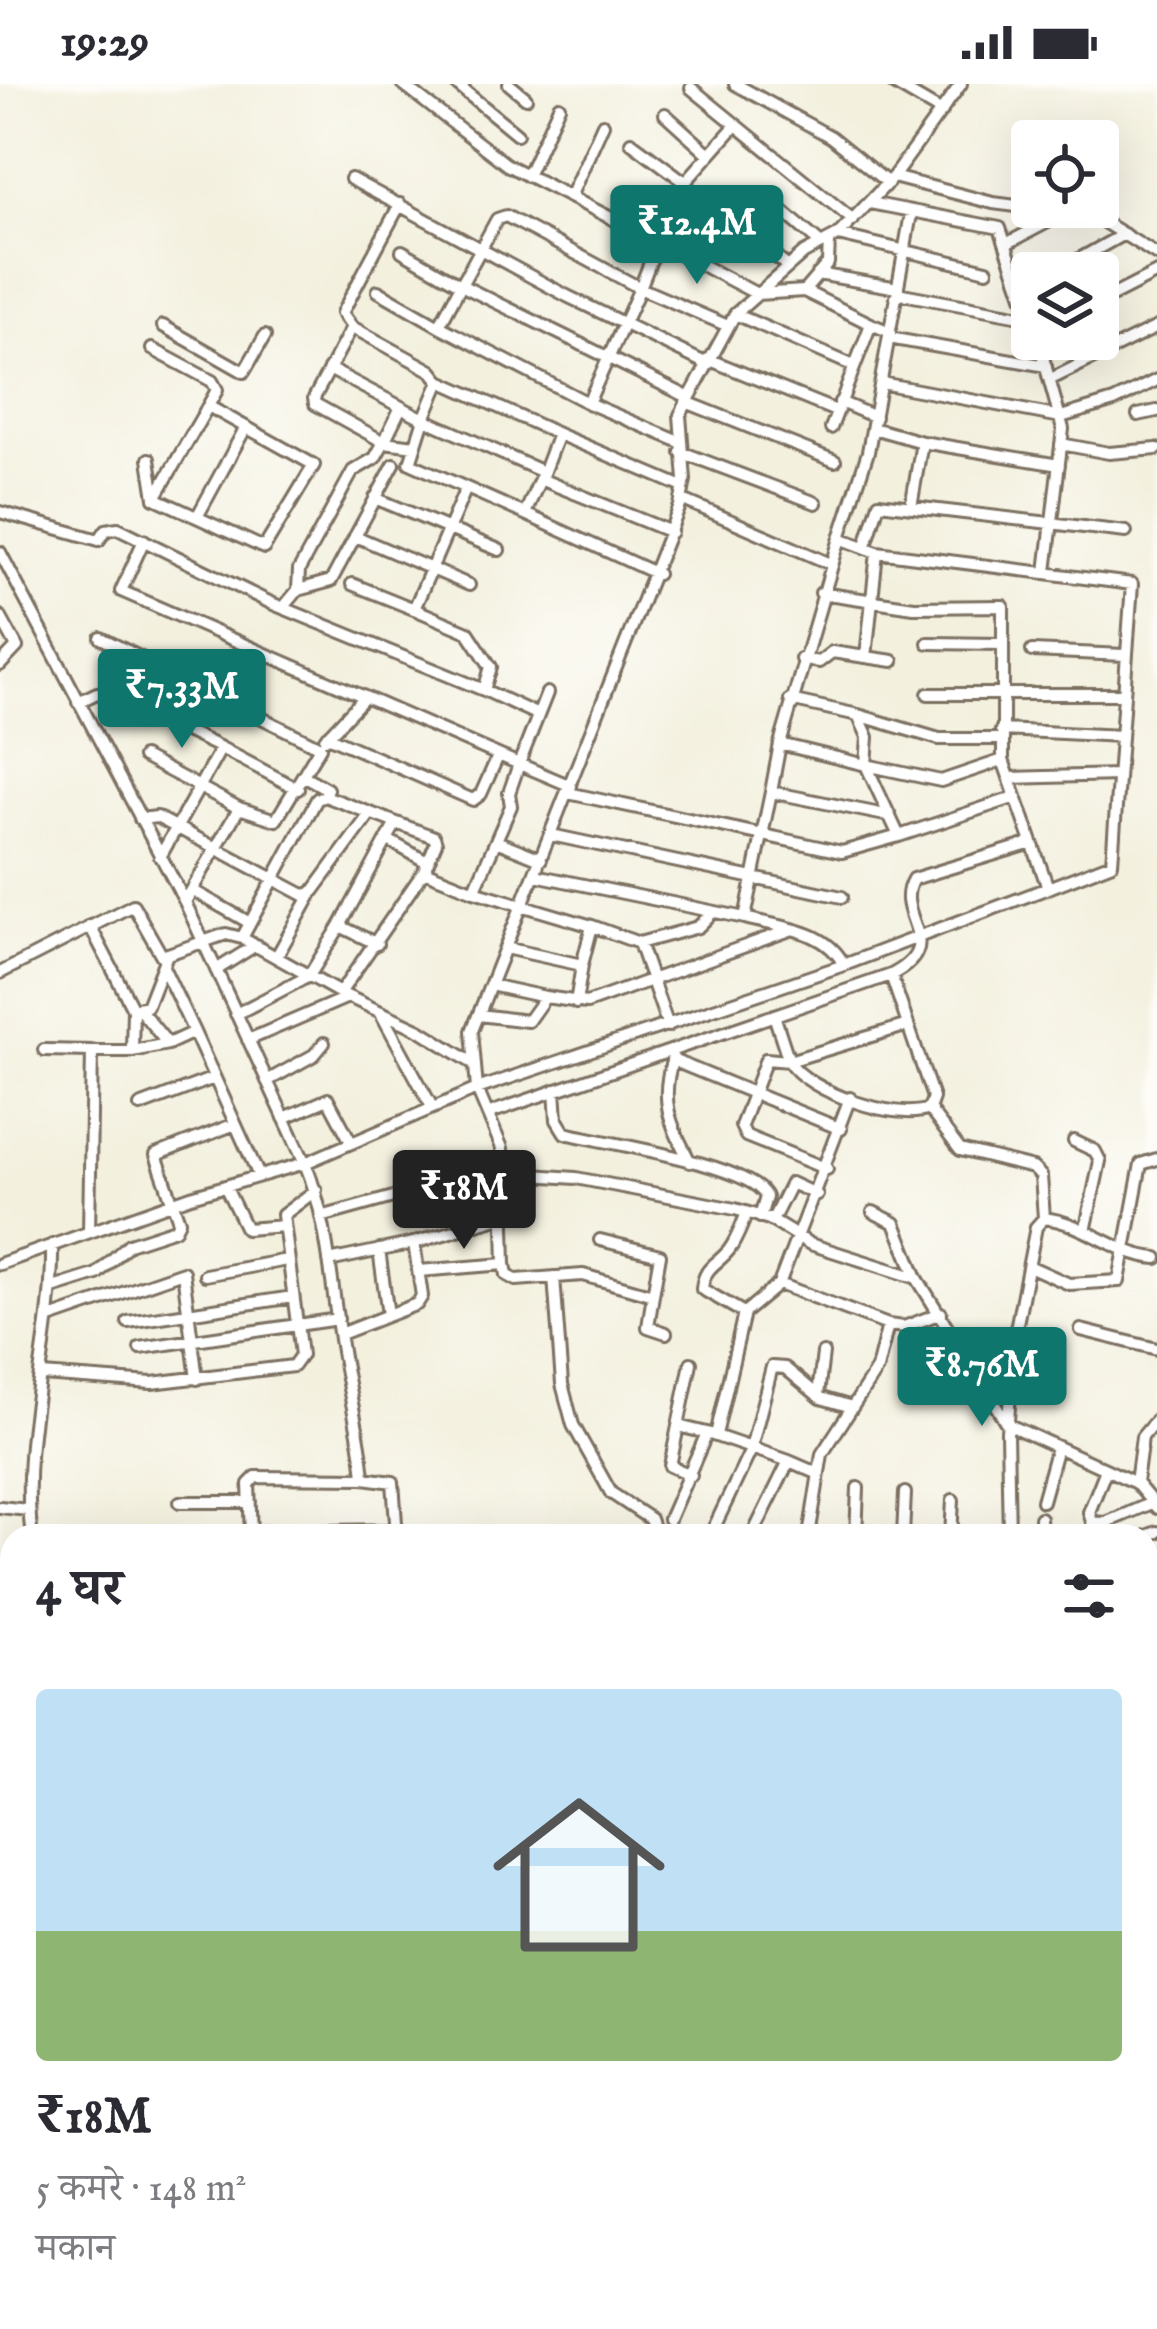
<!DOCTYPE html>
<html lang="hi">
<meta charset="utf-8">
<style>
body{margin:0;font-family:"IM FELL English","Noto Serif Devanagari",serif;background:#f7f7f7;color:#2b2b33;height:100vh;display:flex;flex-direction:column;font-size:45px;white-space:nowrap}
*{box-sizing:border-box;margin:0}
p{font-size:39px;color:#7c7c81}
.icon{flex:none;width:66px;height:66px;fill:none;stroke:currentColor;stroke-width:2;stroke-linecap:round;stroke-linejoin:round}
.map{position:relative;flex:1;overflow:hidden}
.drawer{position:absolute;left:0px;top:1440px;width:1158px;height:807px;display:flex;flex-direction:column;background:#fff;border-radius:36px 36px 0 0;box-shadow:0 12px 48px #0002}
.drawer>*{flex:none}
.fabs{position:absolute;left:1011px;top:36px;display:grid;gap:24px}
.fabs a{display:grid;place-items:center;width:108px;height:108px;border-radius:12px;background:#fff;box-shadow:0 12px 48px #0002;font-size:60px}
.price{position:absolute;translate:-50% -102px;padding:0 27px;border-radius:12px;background:#0f766e;color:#fff;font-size:39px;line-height:78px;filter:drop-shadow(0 3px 6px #0008)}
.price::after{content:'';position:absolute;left:50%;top:72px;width:36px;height:27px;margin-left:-18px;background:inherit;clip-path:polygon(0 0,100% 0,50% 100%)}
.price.on{background:#222;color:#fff}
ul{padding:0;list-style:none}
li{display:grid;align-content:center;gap:24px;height:636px;padding:0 36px}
li span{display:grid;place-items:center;height:372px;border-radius:12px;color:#555}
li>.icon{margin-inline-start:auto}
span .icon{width:216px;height:216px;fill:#fffc;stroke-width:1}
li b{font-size:51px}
h2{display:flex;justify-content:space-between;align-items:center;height:144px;padding:0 36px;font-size:51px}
.status{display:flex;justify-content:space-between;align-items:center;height:84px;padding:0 60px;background:#fff;direction:ltr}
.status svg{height:33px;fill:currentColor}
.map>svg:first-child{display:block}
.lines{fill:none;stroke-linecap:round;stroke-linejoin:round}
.minor-casing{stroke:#7b6f61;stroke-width:16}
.minor{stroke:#fff;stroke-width:10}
</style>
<div class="status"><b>19:29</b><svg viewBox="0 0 49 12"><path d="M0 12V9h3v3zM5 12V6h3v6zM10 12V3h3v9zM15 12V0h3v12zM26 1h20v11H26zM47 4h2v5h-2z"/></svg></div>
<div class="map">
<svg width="1157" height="2245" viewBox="0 0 1157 2245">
<rect width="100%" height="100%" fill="#fdfcf7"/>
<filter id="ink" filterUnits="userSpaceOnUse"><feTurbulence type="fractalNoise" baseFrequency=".00833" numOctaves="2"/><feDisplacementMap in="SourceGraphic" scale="24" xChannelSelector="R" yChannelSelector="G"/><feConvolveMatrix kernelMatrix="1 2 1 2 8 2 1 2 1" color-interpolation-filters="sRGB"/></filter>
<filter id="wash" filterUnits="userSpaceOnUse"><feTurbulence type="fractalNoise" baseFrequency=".004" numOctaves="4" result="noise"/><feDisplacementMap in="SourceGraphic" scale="48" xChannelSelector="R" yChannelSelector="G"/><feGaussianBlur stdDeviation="2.7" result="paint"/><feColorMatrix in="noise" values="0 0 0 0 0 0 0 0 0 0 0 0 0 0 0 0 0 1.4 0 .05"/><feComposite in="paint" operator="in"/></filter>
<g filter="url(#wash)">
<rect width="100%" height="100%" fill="#f3f0de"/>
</g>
<g filter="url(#ink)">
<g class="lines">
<defs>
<path id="minor" d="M456 0 517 50
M509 0 526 14
M735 0 831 53 888 99
M894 0 942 28
M691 4 853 136
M665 30 708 69
M631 58 685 98
M1098 72H1106
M527 92 559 22
M893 93 993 119 1094 132 1157 171
M351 95 567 212 705 279
M570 113 603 40
M766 113 820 159
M870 119 1000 144 1032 238
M739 142 788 183
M838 151 987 186
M651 154 681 103 736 41
M829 156 828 179 804 207 871 240
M658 158 757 210 804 207
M1006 160 1067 128
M402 167 461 201 497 135 506 132 640 204 658 158 507 81 402 0
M1054 189 1124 150
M818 190 898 204
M378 207 439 242
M897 209 1031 234
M1098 219 1157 189
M735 230 854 282
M163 242 244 288 265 252
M352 243 432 287 440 297
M889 254 1046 282
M1038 255 1063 345 1046 488
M152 265 212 297 217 306 208 322
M708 275 836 327
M329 285 424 335 410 379 525 430
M1051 295 1157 243
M881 299 1061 333 1114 317 1157 296
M686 318 835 377
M840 318 875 333
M588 319 439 242 461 201 688 313
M401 323 384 358 415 362
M1138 331 1157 327
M831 344 871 240 890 248
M873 344 922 358 1059 381
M680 358 588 319 640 204 728 242
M1061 360 1109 369 1157 365
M681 368 816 419
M149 375 155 414 264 464 314 381 208 322 155 414
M543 388 424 335 440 297 558 350
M542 392 558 350 683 403
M375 414 499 466
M681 415 831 480
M911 423 922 358
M0 428 99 456 106 446 118 444 271 519 484 606 491 583 468 548 414 525
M197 433 246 343
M355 452 469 501
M840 454 780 660 866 681 899 752 1016 713
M144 456 121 507 519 680 547 609
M865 464 879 419 1126 448
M0 468 185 818 305 1079 477 1005 844 881 1048 804
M657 490 525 430 540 395 671 448
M352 500 414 525 466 404
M298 506 331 497 394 380
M821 509 914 523 1003 522V676L1048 804 1112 779 1132 500 877 468 840 454 868 368 911 130
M283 524 298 506 299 486 353 387 375 374 384 358 315 320 314 314 352 243 342 229 400 120
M0 532 17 563 0 581
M101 554 320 663 276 736 239 724 185 818
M928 559 1002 560
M1032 567 1125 571
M866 573 877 468
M801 575 819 578 832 568 893 577
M484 606 538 631
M103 608 128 567
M928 610H1123
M790 616 858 631 868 653 866 681 941 697 1003 676
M78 618 97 609 110 610 221 664 160 773
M858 631 939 655H1002
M1001 646 1121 652
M327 652 473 716 481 710 498 672
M325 655 363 615
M780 660 771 708 890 732
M221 664 298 705
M143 673 239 724
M304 692 327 705
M1009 694 1118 691
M571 702 519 680 509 709 511 722 474 807 592 842
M771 708 745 834C782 844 826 845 844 881
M568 709 842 768 899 752
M140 735 157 733 304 811 312 809 370 730
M551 751 842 813
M388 756 427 778
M496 757 541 775
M535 791 745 834
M192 806 250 839
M90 842 133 925 147 922 166 873
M639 859 698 843 713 828
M377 860 340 842 396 739
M505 864 582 881 576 919
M277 872 312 809
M582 881 592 842 639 859 668 942
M216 886 256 861
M0 889 133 821 162 872 226 850 242 854
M490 901 545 913
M340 909 242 854 317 715 325 712 434 753 436 759 424 787
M141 927 168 960 194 948 163 883
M236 930 309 892 340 842
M382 931 432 1023
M479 931 528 937 545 913 587 919 790 846
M774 931 789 977 908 941
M194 948 259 1092
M248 956 348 913
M44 966 92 967
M132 967 168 960
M673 974C659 1017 670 1039 690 1078
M672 976 841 1045
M471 978 420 946 340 909 424 787 474 807
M267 997 314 971 324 959
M555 1006 557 1036 565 1049C601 1058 754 1081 766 1113L760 1133
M140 1022 214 994
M929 1025 960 1066 1033 1084 1041 1092 1044 1134 1036 1143 1015 1250 1007 1348 1009 1452
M490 1029 891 891C951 860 891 832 913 795L1032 759
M284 1034 328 1015 351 1058
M1074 1057 1095 1067 1100 1077 1086 1143
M827 1085 746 1052 741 1042 766 975 789 977C807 1008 897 1038 929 1025L933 1014 891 891
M225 1102 246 1145 284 1142
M873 1128 895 1139 917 1194
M321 1133 451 1097 502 1089 576 1094 735 1125 769 1135 810 1160 917 1194 1007 1340 1136 1399 1157 1424
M1044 1134C1086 1139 1116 1171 1157 1174
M772 1137 791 1099 817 1111
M89 1148 92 967H132L133 925
M600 1156 660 1171 653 1211
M414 1159 501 1133
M379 1166 388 1231
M329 1177 414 1159 422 1212 417 1220 340 1250
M0 1180 191 1112 305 1079C330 1140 331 1208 343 1273 350 1315 361 1352 364 1394L393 1398 397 1452
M505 1180 502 1064 477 1005 472 947 680 422 685 396 680 331 735 230 804 169 838 151 893 93 961 0
M1029 1182 1069 1200 1119 1197 1141 1080 1157 1075
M419 1187 505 1180 507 1191 516 1196 583 1191 653 1211 648 1243 666 1249
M205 1191 287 1176
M554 1193 562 1300 573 1341 611 1409 650 1435 656 1452
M779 1200 888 1241 877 1285 822 1370 809 1452
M53 1204 97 1190 129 1160 175 1145 179 1137 156 1071 235 1040
M744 1229 702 1205C704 1182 717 1181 729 1166 737 1156 742 1140 747 1129
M50 1234 183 1188 197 1295
M128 1238 293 1213
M888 1241 904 1243 941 1229
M1081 1246 1157 1265
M140 1264 338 1235
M42 1291 152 1299 293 1282 301 1271 283 1131 316 1106
M818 1311 823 1269
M678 1342 691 1279
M716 1351 744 1229 779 1200 850 1014
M1105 1388 1089 1428 1092 1438 1105 1439 1154 1418
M691 1391 670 1382 678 1342 707 1349
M1136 1399 1142 1353 1157 1335
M1042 1417 1057 1363
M180 1418H250
M0 1423 28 1426
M1040 1434 1041 1452
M669 1435 707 1349 789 1377
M250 1448 397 1446
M32 1452C18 1357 54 1257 52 1161
M251 1452 249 1400 256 1393 364 1394
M710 1452 750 1368 772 1283 785 1284 821 1314 852 1323
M752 1452 789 1377 819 1390
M856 1452 858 1404
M903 1452 905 1409
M951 1452 953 1416
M1090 1452 1105 1439
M1146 1452 1157 1448
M0 1489 12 1491
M0 1540H12
M1146 1568 1157 1564
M0 1585 12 1587
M1146 1607 1157 1605
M0 1632 12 1631
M1146 1640 1157 1634
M0 1711H12
M1146 1785 1157 1786
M1146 1855 1157 1856
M1 1863 0 1769H12
M0 1915H12
M1146 1930 1157 1931
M4 1966 6 2036
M0 2079 12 2088
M1146 2203 1157 2037
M263 2235V2245
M411 2235 412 2245
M795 2235 841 2245
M500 2245 501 2235
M668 2245 669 2235
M850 2245V2235
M903 2245 904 2235"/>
</defs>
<use href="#minor" class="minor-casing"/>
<use href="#minor" class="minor"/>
</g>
</g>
</svg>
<div class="fabs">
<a><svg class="icon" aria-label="locate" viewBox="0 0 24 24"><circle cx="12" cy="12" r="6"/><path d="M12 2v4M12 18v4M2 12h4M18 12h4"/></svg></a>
<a><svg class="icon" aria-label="layers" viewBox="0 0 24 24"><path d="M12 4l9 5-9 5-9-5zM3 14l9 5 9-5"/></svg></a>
</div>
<b class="price" style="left:697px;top:203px">₹12.4M</b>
<b class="price" style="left:182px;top:667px">₹7.33M</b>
<b class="price on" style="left:464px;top:1168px">₹18M</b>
<b class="price" style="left:982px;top:1345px">₹8.76M</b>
<section class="drawer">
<h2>4 घर<svg class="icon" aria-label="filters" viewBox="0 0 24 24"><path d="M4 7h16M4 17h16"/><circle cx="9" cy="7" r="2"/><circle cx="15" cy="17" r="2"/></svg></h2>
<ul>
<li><span style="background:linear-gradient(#bfe0f5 65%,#8fb573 0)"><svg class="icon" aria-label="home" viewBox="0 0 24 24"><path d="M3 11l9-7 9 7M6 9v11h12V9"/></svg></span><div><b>₹18M</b><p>5 कमरे · 148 m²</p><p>मकान</p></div></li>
</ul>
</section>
</div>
